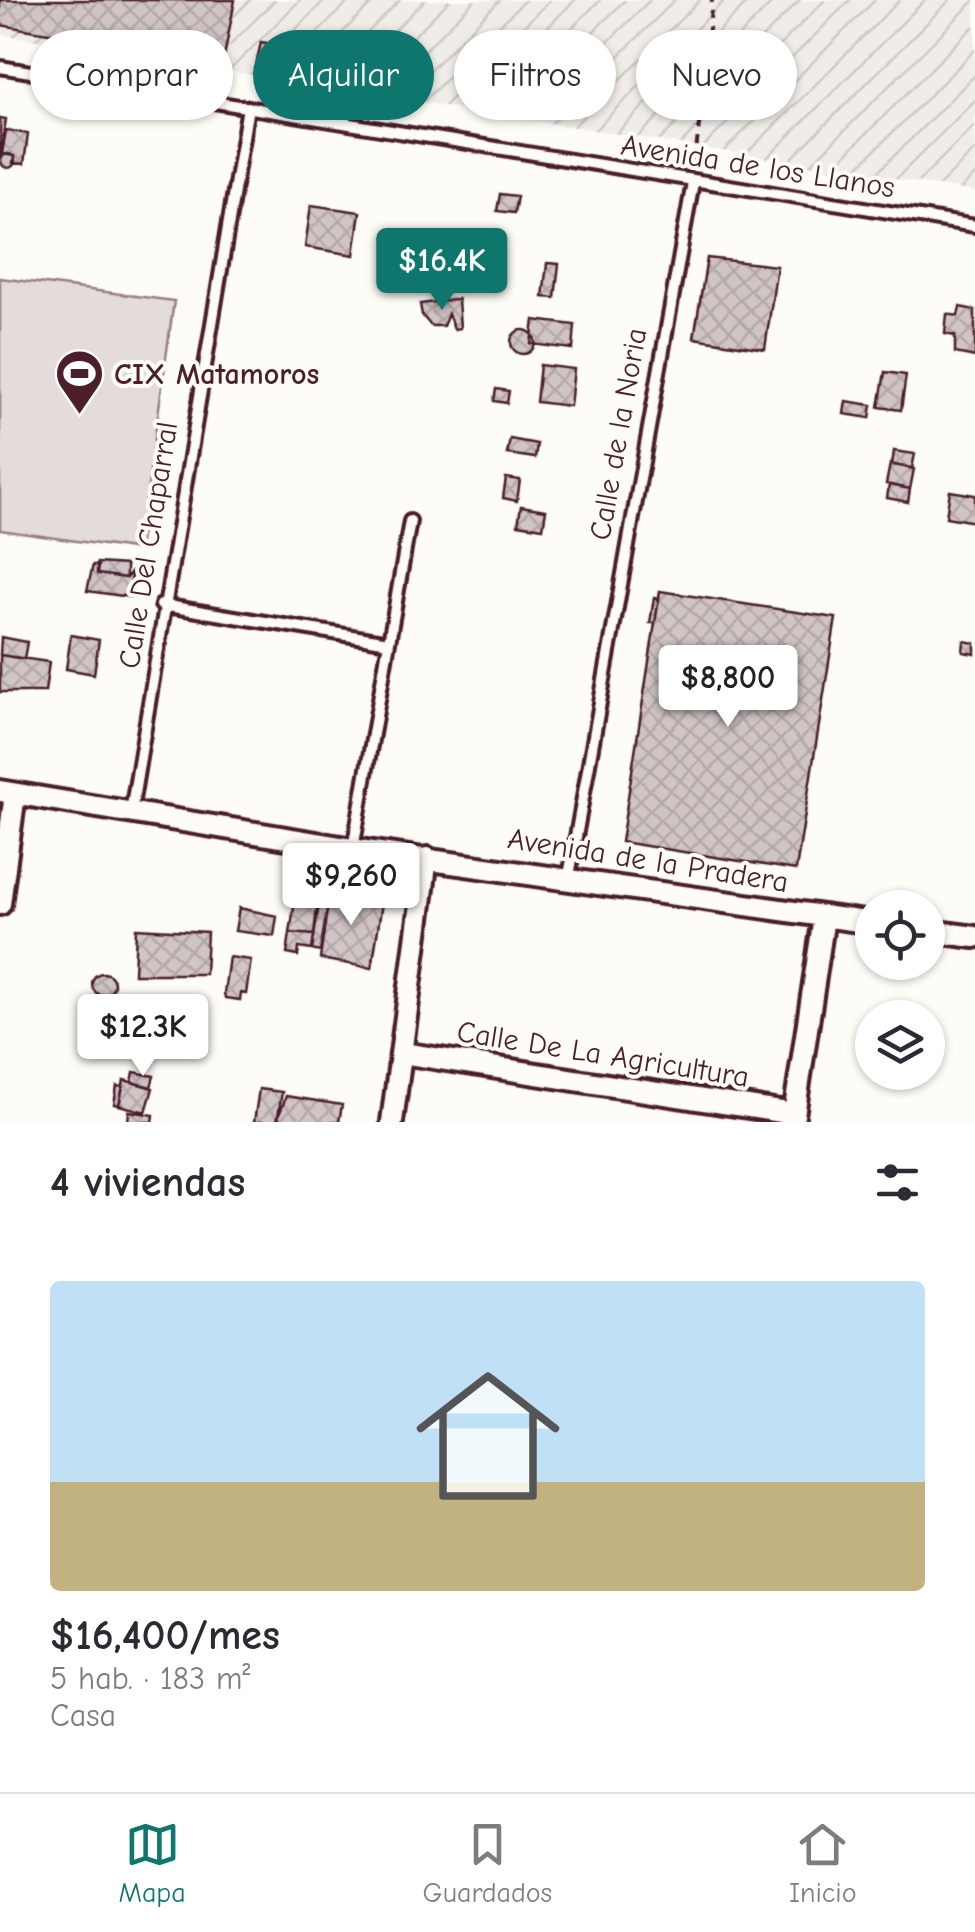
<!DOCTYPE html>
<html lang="es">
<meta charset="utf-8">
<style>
body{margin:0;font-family:"Comic Neue",sans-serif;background:#f2f2f3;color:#2b2b33;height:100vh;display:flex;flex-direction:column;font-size:38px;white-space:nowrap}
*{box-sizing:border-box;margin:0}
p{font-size:32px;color:#7c7c81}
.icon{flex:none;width:55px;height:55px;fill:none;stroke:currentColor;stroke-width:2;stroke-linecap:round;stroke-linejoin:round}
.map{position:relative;height:1122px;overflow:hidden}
.drawer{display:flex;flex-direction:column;background:#fff;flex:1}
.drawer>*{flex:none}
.banner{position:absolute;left:30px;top:30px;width:915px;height:90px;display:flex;gap:20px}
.tools{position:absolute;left:855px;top:890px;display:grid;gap:20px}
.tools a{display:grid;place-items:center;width:90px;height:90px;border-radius:50%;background:#fff;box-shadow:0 2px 8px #0004;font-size:50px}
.price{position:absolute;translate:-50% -85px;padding:0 22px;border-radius:10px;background:#fff;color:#222;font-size:32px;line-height:65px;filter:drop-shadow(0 2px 5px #0008)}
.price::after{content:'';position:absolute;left:50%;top:60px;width:30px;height:22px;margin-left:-15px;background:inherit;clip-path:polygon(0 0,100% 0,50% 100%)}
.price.active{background:#0f766e;color:#fff}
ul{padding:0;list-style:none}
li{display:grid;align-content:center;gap:20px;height:530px;padding:0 50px}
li+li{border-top:2px solid #e1e1e2}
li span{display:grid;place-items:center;height:310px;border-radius:10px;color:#555}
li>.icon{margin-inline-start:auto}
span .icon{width:180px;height:180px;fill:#fffc;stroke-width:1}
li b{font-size:42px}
h2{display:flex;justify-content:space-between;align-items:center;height:120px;padding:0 50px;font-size:42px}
.tag{padding:0 35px;border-radius:45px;background:#fff;box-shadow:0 2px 8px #0004;font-size:35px;line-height:90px}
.tag.active{background:#0f766e;color:#fff}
.tab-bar{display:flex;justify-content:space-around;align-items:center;height:140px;border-top:2px solid #e1e1e2;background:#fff;font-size:28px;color:#7c7c81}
.tab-bar a{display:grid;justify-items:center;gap:5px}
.tab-bar .active{color:#0f766e}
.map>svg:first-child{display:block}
.industrial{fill:url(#industrial-furrows)}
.pitch{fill:#e3dcda;stroke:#967e82;stroke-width:2.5}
.building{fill:url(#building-cross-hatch);stroke:#4a1f2b;stroke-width:2.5}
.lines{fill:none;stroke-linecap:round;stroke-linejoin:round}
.lane-casing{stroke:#4a1f2b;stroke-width:18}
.street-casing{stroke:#4a1f2b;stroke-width:28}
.path{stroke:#4a1f2b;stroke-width:4;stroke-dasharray:8 8;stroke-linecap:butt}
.lane{stroke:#fdfcf7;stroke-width:10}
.street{stroke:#fdfcf7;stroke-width:20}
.labels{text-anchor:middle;stroke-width:8;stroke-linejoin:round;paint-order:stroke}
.street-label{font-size:30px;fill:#4a1f2b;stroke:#fdfcf7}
.poi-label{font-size:30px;font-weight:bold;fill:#4a1f2b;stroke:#fdfcf7;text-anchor:start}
</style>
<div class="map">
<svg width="975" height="1122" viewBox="0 0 975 1122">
<defs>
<pattern id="industrial-furrows" width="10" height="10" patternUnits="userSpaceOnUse" patternTransform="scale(2.5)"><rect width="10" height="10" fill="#f0ece8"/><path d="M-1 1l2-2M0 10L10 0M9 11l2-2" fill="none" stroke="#cfcac7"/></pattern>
<pattern id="building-cross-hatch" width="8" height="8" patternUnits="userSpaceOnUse" patternTransform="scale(2.5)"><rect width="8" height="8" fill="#d0c5c4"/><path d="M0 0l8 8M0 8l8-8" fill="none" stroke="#b4a9a9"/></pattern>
</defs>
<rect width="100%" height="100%" fill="#fdfcf7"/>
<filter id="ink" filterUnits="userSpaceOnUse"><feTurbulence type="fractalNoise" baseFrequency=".01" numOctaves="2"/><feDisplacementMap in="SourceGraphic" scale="20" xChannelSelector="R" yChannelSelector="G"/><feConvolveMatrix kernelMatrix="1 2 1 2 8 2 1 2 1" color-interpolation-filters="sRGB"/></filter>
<g filter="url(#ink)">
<path class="industrial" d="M0 0H975V192L0 34Z"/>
<path class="pitch" d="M0 278 174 301 139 550 0 530Z"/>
<path class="building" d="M0 0H235L223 62 0 25Z
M261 42 317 52 313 71 257 61Z
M532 103 560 107 559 116 531 111Z
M0 118 6 119 0 159Z
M6 130 28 134 24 164 13 163 14 156 2 154Z
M1 161a7 7 0 1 1 14 0a7 7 0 1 1-14 0Z
M500 194 517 196 514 213 497 211Z
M311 205 360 212 354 255 305 247Z
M707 258 777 266 765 349 694 338Z
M547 263 559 264 555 298 543 297Z
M458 299 460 328 454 329 448 314 443 326H431L422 315 420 304Z
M960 307 975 310V357L955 353V336L945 334 947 314 958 316Z
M534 320 575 325 573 349 531 344Z
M511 342a12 12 0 1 1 24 0a12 12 0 1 1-24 0Z
M540 365 574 369 570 406 536 402Z
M885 372 906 375 901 410 879 407Z
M496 389 509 391 507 403 494 401Z
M846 401 872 405 870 418 844 414Z
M510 439 537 444 535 458 507 454Z
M894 451 915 454 912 468 892 465Z
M890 464 914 469 910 489 886 484Z
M506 478 520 480 517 501 503 498Z
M889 485 910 489 908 502 887 498Z
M950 491 975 495V522L946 517Z
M521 506 546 510 543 528 518 524Z
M97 563 126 565V578L97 574Z
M93 565 98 566 97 574 126 578 131 572 130 597 87 591Z
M660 591 836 618 796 870 621 842Z
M654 598 659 599 655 623H650Z
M71 635 99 640 94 674 66 669Z
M1 637 27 642 24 659 0 655Z
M964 641 975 643V654L963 652Z
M0 655 49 662 45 692H0Z
M297 886 319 889 318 898 296 894Z
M330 888 383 896 372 968 320 959Z
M296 894 318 898 314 935 290 933Z
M319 904 328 905 320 952 312 950Z
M239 908 277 916 274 936 235 931Z
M136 928 207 932 205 974H134Z
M290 933 314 935 312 950 299 948 298 956 287 954Z
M229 957 251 960 246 994 241 993 240 1000 225 998 224 993Z
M92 984a11 11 0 1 1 22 0a11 11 0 1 1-22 0Z
M106 1010 124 1014 121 1031 96 1027Z
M125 1010 171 1017 167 1038 121 1031Z
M134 1072 154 1076 151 1087 132 1082Z
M124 1080 153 1088 146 1112 119 1105Z
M117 1086 123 1087 119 1105 114 1104Z
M259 1089 282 1092 277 1122H254Z
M286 1096 342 1105 339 1122H282L278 1118Z
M129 1111 154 1115 153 1122H128Z"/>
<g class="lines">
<defs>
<path id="lane" d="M0 67 975 226
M161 605 389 642
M131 812 248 107
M353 849 410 521
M569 876 693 182"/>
<path id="street" d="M0 791 353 849 872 923
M0 904 15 794
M928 931 975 937
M402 1053 794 1114
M392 1122 427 858
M793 1122 824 917"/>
</defs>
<use href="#lane" class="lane-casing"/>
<use href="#street" class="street-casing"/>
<path class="path" d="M695 162 712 0"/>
<use href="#lane" class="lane"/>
<use href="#street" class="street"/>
</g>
</g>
<defs>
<symbol id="stadium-pin" viewBox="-11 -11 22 30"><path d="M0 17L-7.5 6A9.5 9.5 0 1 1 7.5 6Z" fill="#4a1f2b" stroke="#fdfcf7"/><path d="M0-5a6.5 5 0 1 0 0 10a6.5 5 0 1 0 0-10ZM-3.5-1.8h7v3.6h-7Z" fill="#fff"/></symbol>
</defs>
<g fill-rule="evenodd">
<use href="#stadium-pin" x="52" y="346" width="55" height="75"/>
</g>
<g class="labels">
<g class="street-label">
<text transform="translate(758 166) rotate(9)" y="10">Avenida de los Llanos</text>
<text transform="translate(618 434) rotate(-80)" y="10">Calle de la Noria</text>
<text transform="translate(148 545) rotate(-81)" y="10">Calle Del Chaparral</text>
<text transform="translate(648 860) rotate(9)" y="10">Avenida de la Pradera</text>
<text transform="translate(603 1054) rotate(9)" y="10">Calle De La Agricultura</text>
</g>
<g class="poi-label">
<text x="114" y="384">CIX Matamoros</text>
</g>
</g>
</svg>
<div class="tools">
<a><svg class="icon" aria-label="locate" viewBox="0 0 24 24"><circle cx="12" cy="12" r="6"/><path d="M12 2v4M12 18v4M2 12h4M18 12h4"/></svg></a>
<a><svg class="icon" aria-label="layers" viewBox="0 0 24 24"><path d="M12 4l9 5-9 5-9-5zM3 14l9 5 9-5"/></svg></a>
</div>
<b class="price active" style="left:442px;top:313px">$16.4K</b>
<b class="price" style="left:728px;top:730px">$8,800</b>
<b class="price" style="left:351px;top:928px">$9,260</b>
<b class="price" style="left:143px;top:1079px">$12.3K</b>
<div class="banner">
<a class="tag">Comprar</a>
<a class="tag active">Alquilar</a>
<a class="tag">Filtros</a>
<a class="tag">Nuevo</a>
</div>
</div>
<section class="drawer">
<h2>4 viviendas<svg class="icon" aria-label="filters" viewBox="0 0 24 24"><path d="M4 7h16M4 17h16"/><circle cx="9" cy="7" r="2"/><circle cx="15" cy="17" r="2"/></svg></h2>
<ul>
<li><span style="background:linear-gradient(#bfe0f5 65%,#c2b280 0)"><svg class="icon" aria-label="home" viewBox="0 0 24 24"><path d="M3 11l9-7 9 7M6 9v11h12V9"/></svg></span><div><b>$16,400/mes</b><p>5 hab. · 183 m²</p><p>Casa</p></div></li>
</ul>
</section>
<nav class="tab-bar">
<a class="active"><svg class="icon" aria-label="map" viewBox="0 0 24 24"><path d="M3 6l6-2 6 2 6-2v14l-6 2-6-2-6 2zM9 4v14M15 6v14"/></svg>Mapa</a>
<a><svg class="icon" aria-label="saved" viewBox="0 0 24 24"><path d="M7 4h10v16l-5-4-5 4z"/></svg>Guardados</a>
<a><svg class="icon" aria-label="home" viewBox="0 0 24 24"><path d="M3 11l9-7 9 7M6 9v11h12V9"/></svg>Inicio</a>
</nav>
